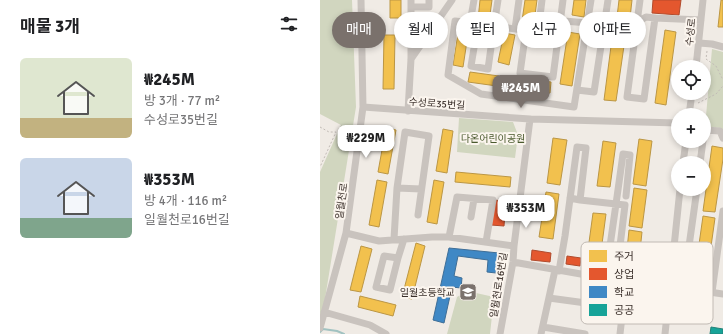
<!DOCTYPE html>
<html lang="ko">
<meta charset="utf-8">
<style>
body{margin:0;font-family:Signika,"Noto Sans KR",sans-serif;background:#f2f2f2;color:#202124;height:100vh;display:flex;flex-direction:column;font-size:15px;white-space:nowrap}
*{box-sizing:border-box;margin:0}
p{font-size:13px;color:#757577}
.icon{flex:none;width:22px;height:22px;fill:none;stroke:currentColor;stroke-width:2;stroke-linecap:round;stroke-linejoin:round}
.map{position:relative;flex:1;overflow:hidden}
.drawer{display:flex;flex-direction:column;background:#fff;width:320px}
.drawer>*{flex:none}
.top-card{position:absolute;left:12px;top:12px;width:331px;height:36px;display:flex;gap:8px}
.tools{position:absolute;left:351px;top:60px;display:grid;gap:8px}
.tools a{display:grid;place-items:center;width:40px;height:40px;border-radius:50%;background:#fff;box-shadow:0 2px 6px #0003;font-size:20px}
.price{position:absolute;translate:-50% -34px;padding:0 9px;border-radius:8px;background:#fff;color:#222;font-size:13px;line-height:26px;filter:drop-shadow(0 1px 2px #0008)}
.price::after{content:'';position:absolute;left:50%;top:24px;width:12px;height:9px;margin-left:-6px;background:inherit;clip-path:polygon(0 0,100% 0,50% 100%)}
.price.current{background:#7a716c;color:#fff}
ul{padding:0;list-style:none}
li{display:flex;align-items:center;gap:12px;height:100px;padding:0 20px}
li span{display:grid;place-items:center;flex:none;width:112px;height:80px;border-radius:6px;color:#555}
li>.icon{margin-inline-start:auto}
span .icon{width:48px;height:48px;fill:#fffc;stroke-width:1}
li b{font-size:17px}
h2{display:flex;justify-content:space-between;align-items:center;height:48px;padding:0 20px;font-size:17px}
.pill{padding:0 14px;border-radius:18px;background:#fff;box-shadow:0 2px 6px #0003;font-size:14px;line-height:36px}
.pill.current{background:#7a716c;color:#fff}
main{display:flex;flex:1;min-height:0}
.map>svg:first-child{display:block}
.green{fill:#d1d6bf}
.homes{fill:#f2c14e;stroke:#bb9644}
.shops{fill:#e4572e;stroke:#b14b2d}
.schools{fill:#3f88c5;stroke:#3e6e97}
.public{fill:#17a398;stroke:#228077}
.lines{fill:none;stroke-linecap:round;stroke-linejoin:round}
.stream{stroke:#a1c2c1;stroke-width:2}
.path{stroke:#c2bbb6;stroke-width:1;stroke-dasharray:2 2;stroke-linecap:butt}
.minor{stroke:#c9c3be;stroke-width:7}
.labels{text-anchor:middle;stroke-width:4;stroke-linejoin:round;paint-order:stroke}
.street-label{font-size:10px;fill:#3b302b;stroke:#fbf5ee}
.park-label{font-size:10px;fill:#4a5a2e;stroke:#fbf5ee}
.poi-label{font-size:10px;fill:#3b302b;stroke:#fbf5ee;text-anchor:end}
.key{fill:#fbf5ee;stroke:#c1bab4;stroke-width:1}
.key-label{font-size:11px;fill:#3b302b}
</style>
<main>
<section class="drawer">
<h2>매물 3개<svg class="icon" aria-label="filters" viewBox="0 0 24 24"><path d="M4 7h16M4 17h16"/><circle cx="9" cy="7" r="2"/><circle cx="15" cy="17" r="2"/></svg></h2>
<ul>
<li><span style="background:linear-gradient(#dfe7d0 75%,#c2b280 0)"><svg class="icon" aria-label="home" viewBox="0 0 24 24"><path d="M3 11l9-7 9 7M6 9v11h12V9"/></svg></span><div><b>₩245M</b><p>방 3개 · 77 m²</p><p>수성로35번길</p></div></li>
<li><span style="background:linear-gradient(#c9d6e8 75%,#7fa58c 0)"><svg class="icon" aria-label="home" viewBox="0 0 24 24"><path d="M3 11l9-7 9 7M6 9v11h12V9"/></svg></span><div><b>₩353M</b><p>방 4개 · 116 m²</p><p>일월천로16번길</p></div></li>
</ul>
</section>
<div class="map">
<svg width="403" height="334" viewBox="0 0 403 334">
<rect width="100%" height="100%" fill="#f0ebe5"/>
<path class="green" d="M0 0H32L36 107 4 305 0 322V172L21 125 0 114Z
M392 49 403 52V131L401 128 385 127Z
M139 118 193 122 198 135 195 158 137 152Z
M147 291 174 297 170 334H127L137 297Z"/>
<path class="homes" d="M70 0H81V18H70Z
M160 0H172L169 22 158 20Z
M205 0H217L214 22 202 21Z
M254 0H266L264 17 252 15Z
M299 0H312L310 18 297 17Z
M401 0H403V27H398Z
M139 27 149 28 143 67 133 65Z
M345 30 356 32 346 105 335 103Z
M293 31 306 32 296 101 284 100Z
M248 32 260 34 252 86 240 84Z
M184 33 195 35 189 65 178 62Z
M64 35H75L74 89H63Z
M150 72 179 76 177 86 148 82Z
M188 77 231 82 230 93 187 87Z
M66 128 76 130 68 174 58 172Z
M123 129 133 131 127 173 116 171Z
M233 138 247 140 240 185 227 183Z
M319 139 332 141 326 186 313 184Z
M283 141 296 143 290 187 277 186Z
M392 146 403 148V159L395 212 383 211Z
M136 172 191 177 190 187 135 182Z
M57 180 67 182 59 227 49 225Z
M114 180 124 182 117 224 107 222Z
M314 188 327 190 322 228 309 226Z
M226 192 239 194 233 239 219 237Z
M273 213 286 214 280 259 267 257Z
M383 216 395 218 386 282 374 280Z
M309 230 322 232 318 270 305 269Z
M96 243 105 246 92 299 82 297Z
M41 246 52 249 41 292 30 290Z
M40 296 76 305 73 316 38 307Z"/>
<path class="shops" d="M333 0H361L359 15 332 13Z
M173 200 186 201 184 226 171 225Z
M212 250 231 253 230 262 211 260Z
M247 256 261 258 260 266 246 264Z"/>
<path class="schools" d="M129 248 179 253 176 273 167 272 168 260 138 256 134 276 142 278 141 288 132 287 124 323 113 320Z"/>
<path class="public" d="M391 327 403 329V334H390Z"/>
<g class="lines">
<path class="stream" d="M0 332 3 329 17 331 24 334"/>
<path class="path" d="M387 51 386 59 396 66 403 80
M378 103 396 94 403 86
M0 127 9 132H16L0 167"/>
<path class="minor" d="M154 0 150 23 174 26 168 69 151 66 158 24
M178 0 174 26 225 33 244 21 268 23 307 28 326 17 335 18 381 20
M320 0 307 97 324 99 335 18
M91 7H109V0
M150 23 135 21 128 75 161 94 254 107 271 0
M195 29 199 0
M206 30 200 73 233 77 243 0
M218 32 222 0
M379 43 392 44 403 47
M91 59 132 0
M376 67 383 0
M257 90 274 92 288 0
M43 107 210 119 358 123
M88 111 91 59V0
M369 115 372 93
M384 135 385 130 400 131 403 138
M363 163 366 141
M380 163 383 141
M77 188 101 189
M260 200 296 204 289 253 299 254 305 205 296 204 303 154 310 155 306 196
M151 217 154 199
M26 233 59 241 112 237H129L194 246
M129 237 137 197 173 200 166 242
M74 239 77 188 85 132 109 136 98 215
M78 258 64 256 56 287 70 290 78 258 84 239
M193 262 306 282 300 334
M239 271 245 236 257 147 266 148 260 200 250 198
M306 282 349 286 403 294
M363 289 377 189
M392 292 403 211
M229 298 303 308
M4 312 50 325 66 334
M223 327 265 334
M0 328 26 233 43 107 41 0
M180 334 193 262 194 246 210 119
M221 334 235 270
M345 334 360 189"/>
</g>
<defs>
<symbol id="school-square" viewBox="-11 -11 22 22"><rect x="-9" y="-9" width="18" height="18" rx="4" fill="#7a716c" stroke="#fbf5ee"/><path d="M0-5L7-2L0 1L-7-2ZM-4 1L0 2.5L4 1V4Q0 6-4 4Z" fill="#fff"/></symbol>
</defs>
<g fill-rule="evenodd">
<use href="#school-square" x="138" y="282" width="20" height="20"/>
</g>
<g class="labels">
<g class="street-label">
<text transform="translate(370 32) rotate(-84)" y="4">수성로</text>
<text transform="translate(117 103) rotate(4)" y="4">수성로35번길</text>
<text transform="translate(21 201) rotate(-82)" y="4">일월천로</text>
<text transform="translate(178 285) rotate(-81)" y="4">일월천로16번길</text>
</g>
<g class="park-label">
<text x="173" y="142">다온어린이공원</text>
</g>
<g class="poi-label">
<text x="135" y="296">일월초등학교</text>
</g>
</g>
<rect x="261" y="242" width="132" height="82" rx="6" class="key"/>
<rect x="269" y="250" width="18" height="12" fill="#f2c14e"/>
<rect x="269" y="268" width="18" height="12" fill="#e4572e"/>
<rect x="269" y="286" width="18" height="12" fill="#3f88c5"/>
<rect x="269" y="304" width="18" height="12" fill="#17a398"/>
<g class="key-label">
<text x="294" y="260">주거</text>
<text x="294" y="278">상업</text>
<text x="294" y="296">학교</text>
<text x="294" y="314">공공</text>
</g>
</svg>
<div class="tools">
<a><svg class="icon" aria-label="locate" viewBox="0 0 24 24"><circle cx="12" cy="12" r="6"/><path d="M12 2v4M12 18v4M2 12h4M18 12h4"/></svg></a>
<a>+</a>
<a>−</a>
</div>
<b class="price current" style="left:201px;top:109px">₩245M</b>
<b class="price" style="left:46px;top:159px">₩229M</b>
<b class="price" style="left:206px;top:229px">₩353M</b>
<div class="top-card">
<a class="pill current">매매</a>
<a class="pill">월세</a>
<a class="pill">필터</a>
<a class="pill">신규</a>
<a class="pill">아파트</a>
</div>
</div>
</main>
